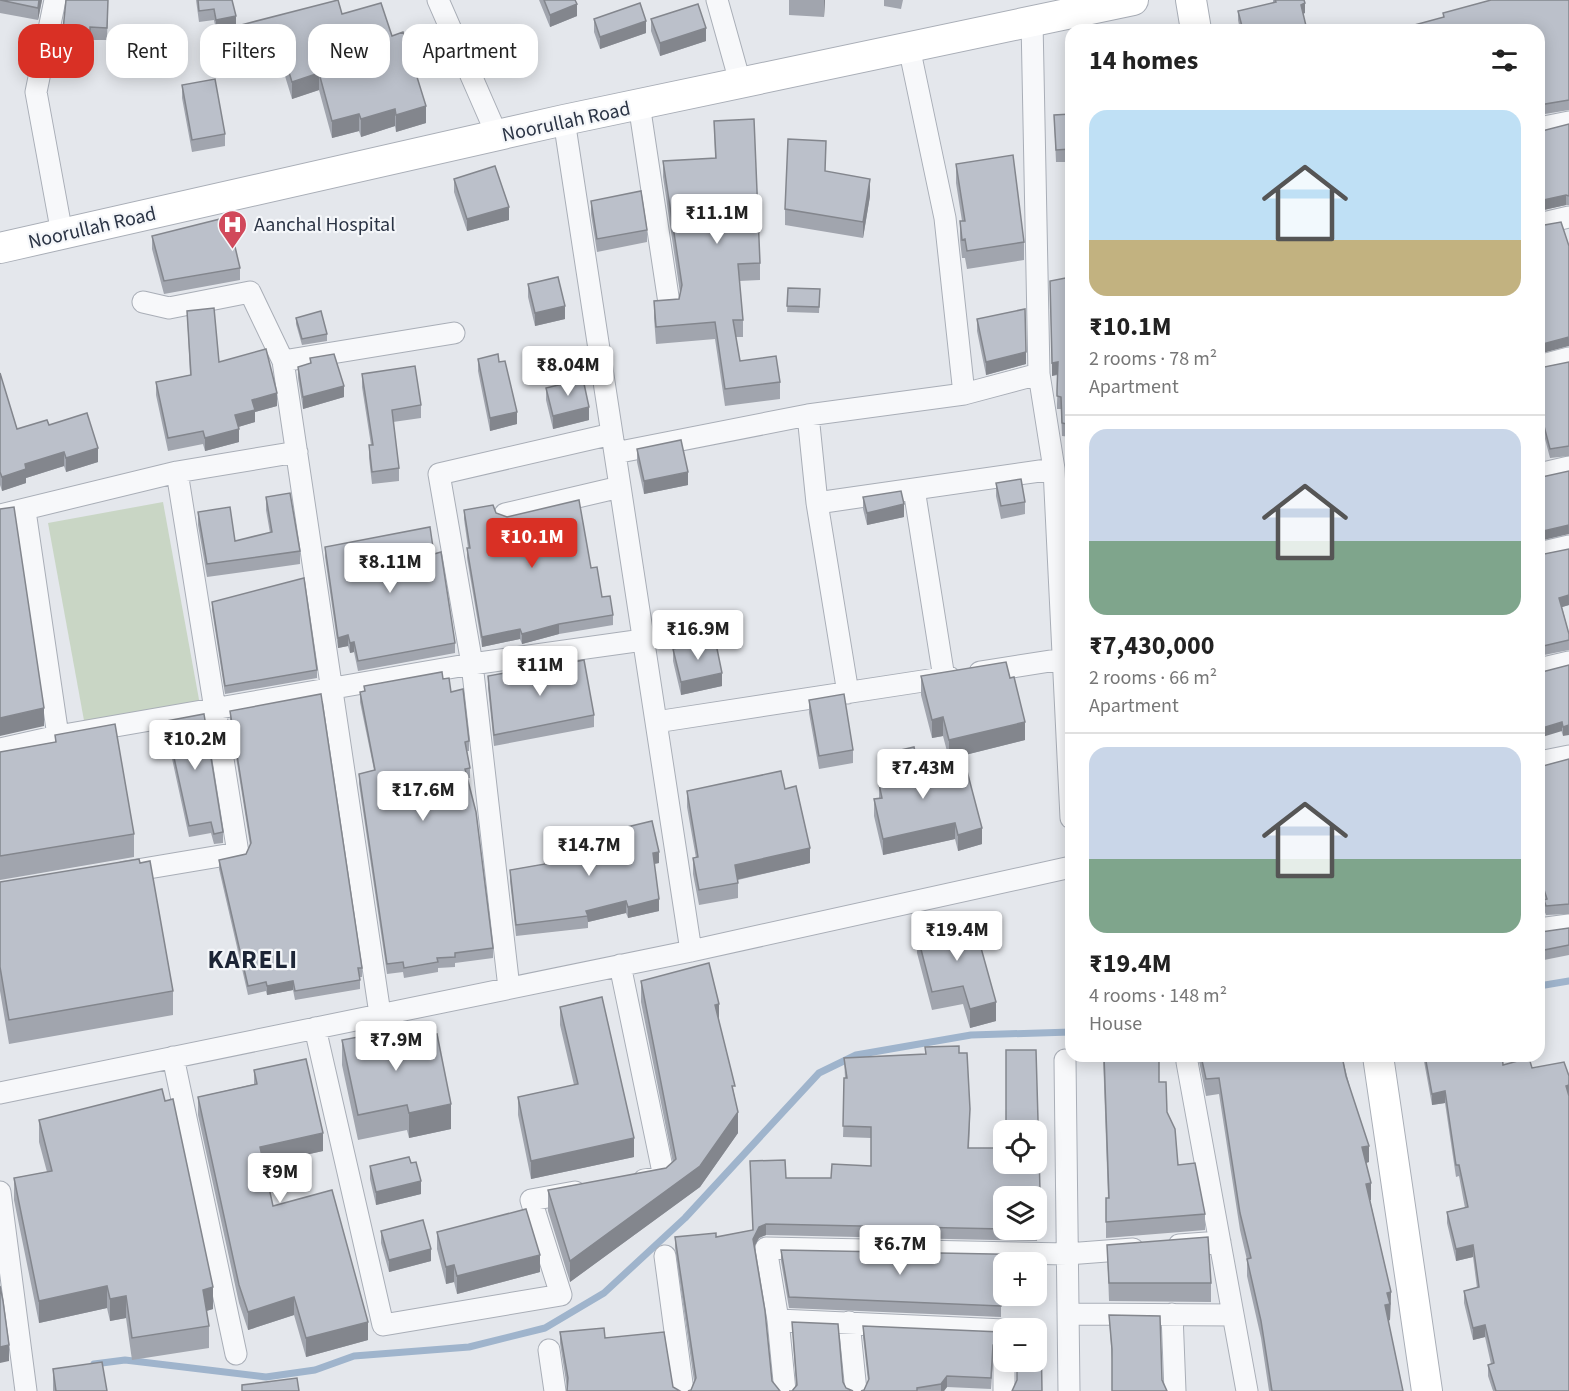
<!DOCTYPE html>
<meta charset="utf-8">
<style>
body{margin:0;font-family:"Source Sans 3",sans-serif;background:#f2f2f2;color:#222;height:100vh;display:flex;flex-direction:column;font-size:22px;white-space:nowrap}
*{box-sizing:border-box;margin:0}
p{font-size:20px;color:#767676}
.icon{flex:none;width:33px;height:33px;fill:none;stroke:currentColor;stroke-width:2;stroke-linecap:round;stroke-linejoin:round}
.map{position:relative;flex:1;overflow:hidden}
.drawer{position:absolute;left:1065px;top:24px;width:480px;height:1038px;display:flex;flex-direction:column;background:#fff;border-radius:18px;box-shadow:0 3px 15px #0003}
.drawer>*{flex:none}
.top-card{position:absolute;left:18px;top:24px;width:570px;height:54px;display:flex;gap:12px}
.buttons{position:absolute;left:993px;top:1120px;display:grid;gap:12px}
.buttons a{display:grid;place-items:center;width:54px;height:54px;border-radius:12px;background:#fff;box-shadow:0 3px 15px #0003;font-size:30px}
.price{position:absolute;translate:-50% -51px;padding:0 14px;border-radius:6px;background:#fff;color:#222;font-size:20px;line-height:39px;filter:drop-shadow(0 2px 3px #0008)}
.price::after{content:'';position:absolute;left:50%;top:36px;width:18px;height:14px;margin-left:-9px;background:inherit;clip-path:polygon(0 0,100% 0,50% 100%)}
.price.on{background:#d93025;color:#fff}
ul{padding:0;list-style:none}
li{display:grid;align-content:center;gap:12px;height:318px;padding:0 24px}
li+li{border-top:2px solid #e0e0e0}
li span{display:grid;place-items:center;height:186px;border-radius:18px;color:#555}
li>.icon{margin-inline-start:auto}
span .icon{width:108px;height:108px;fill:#fffc;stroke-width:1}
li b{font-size:26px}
h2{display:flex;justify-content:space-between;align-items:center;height:72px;padding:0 24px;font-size:26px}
.pill{padding:0 21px;border-radius:18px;background:#fff;box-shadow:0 3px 15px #0003;font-size:21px;line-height:54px}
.pill.on{background:#d93025;color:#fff}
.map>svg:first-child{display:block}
.green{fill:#c9d6c5}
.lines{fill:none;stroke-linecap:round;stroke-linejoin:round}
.stream{stroke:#9fb4cc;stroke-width:7}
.street-casing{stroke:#a9aeb7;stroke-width:23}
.secondary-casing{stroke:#a9aeb7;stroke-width:32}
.street{stroke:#f7f8fa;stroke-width:21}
.secondary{stroke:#fff;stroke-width:30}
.wall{fill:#a1a5ae;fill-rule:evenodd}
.shaded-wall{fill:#83868d}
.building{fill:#bbc0ca;stroke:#83868d;stroke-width:1.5}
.labels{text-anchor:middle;stroke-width:4.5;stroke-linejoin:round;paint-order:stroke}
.street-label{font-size:20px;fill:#2b3445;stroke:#f4f6f9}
.poi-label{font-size:20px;fill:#2b3445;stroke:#f4f6f9;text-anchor:start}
.district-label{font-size:26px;font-weight:bold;letter-spacing:1.5px;fill:#1d2536;stroke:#f4f6f9}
</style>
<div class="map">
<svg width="1569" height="1391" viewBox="0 0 1569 1391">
<rect width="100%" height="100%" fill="#e4e7ec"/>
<path class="green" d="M163 502 200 705 85 726 48 523Z"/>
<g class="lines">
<path class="stream" d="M1539 986 1569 981
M94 1364 125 1360 266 1377 315 1370 354 1356 469 1347 545 1328 604 1293 685 1218 819 1073 856 1055 971 1035 1071 1032"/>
<defs>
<path id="street" d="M55 0 36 92 62 234
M438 0 497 135
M717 0 740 82
M1032 21 1039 374 1054 469 1071 818
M909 47 945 218 964 394
M639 104 669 303
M564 120 691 951
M1539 128 1569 122
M1539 224 1569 217
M143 302 169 308 250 292 283 361 380 1014
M283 361 454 333
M1539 366 1569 358
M808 415 817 503 848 693
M615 453 808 415 964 394 1039 374
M1539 474 1569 467
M914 489 944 678
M817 503 1054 469
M25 511 58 736
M505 514 620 487
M0 515 177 472 297 452
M1539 553 1569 546
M1539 669 1569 662
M980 672 1063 659
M656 722 949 677
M0 749 58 736 472 664 643 640
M1539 762 1569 756
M125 872 238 853 177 472
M1539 929 1569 925
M620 965 664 1177 644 1180
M509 988 472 664 439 474 612 434
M315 1028 383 1325 561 1295 531 1200 575 1192
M173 1057 236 1354
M1065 1060 1069 1391
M1187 1062 1247 1391
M0 1093 691 951 1071 867
M0 1192 26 1391
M1179 1245 1220 1242
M665 1256 683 1391
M1068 1314 1233 1315
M1172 1314 1175 1391
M778 1320 1004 1330
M849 1322 856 1391
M549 1350 555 1391
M785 1391 778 1320 766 1248 1067 1254 1133 1249
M1004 1391V1362"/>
<path id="secondary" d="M1191 0 1196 30
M0 248 564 120 1133 0
M1378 1056 1427 1391"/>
</defs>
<use href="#street" class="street-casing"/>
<use href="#secondary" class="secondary-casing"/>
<use href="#street" class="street"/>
<use href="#secondary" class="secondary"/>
</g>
<path class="wall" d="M0 0H42L38 20 0 13Z
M108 0 107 40H90V53L62 52V40Z
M196 0H232L236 27 216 31 214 20 199 22Z
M539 0H575L577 16 550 27Z
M789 0H825L824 17 789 15Z
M884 0H903L901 9 884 6Z
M1273 0H1304L1305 13 1303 14 1307 30H1240L1238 20V11L1273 3Z
M1569 0V110L1539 115V30L1443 18V13Z
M342 14 392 36 426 123 396 132 395 126 361 137 359 131 332 138 319 90 292 99 281 63 249 71 241 42V25Z
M594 19 646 33 600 49 594 32Z
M651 19 706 41 660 56 651 31Z
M1071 62V94L1067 73V63Z
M182 85 225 134V146L192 152 182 98Z
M1071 114V162H1056L1054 115Z
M714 121 760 263V280L739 281 743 320V337H736L740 361 780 382V399L725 406 715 339 656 344 654 318V301L679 299 680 293 663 177V161L715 158Z
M1569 124V205H1566L1539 211V130L1542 131Z
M956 164 1024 242V260L967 269 965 258H962L960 240V221H962L956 183Z
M825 171 870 196 863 238 785 225V209Z
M454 179 509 220 467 231 454 192Z
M591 201 647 230V242L597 252 591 214Z
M152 236 240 268V280L164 294 152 249Z
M1071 277V437L1062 436 1061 409H1057V404L1058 375 1052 376V373L1050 281Z
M528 284 565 319 535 326 528 297Z
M788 288 820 289 819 313 787 312Z
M187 311 219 362 277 406 255 412V422L238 427 239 442 205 451 203 444 168 451 156 395V382L190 375Z
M296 318 327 334V341L302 345 296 324Z
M977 319 1026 364 986 375 977 331Z
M310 358 344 397 303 409 298 378V367L310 364Z
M478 359 499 362 517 424 490 431 478 371Z
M1569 362V456L1550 458 1539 416V368Z
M0 373 17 429 49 425 98 462 66 472 64 466 26 478V483L2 491 0 485Z
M362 374 421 405V418L393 422 399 468V481L372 484 369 458V445H371L362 387Z
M546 388 589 420 553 429 546 400Z
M637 449 688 485 644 494 637 462Z
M1068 475H1071V510H1069Z
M996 483 1025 502V514L1001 519 996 496Z
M266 497 300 551V564L207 577 198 525V512L235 541 270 533 266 510Z
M863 497 904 517 867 525 863 509Z
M464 510 496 513 591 568 602 597 613 615V625L559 634 522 644 520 639 482 647 467 558V548H468L464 519Z
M325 547 434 554 455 643V653L358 671 354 652 350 653 348 646 338 648 325 557Z
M1569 549V605L1562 607 1569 634V650L1539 656V555Z
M212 602 317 670V678L225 694 212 610Z
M673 649 722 686 681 695 673 661Z
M1569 665 1563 736 1542 672Z
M517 673 594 715V727L494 746 488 688V676Z
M921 676 1025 740 949 759 943 736 932 738 921 695Z
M443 679 451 692 469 741V751H467L470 768V778H467L493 948V958L455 963V967L438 968V972L404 978 403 972 387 974 359 784V774L374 770 360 702V692L364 691V686Z
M809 700 853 750V763L819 769 809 713Z
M230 711 362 968V977H360V989L295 1000 293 990 267 995 266 991 248 995 219 869V860L246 854 250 845 230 719Z
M166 721 223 832V843L214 844 211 833 189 837 166 731Z
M55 735 134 834V857L0 880V752L55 742Z
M892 752 922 783 982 844 958 851 955 839 883 855 874 816V799L879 798V784L882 783V765L892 763Z
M1569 759V914L1546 915 1544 910V900L1539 884V767Z
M785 789 810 863 738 880V898L699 905 693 874V858H696L687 807V791Z
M577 839 659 863 654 864 659 911 628 918 626 913 588 922V928L516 936 510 881V870L550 863V855L577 852Z
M0 882 173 991V1015L9 1044 0 991Z
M1569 928V955L1539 961V931L1541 932Z
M917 934 996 1021 970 1028 963 1004 932 1010 917 953Z
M641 981 719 1022 735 1098 738 1133 700 1187 570 1282 548 1211V1190L666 1168 673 1163 641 1002Z
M560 1007 634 1157 531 1179 518 1115V1097L574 1085 560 1025Z
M342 1040 403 1041 451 1129 409 1138 407 1130 358 1140 342 1065Z
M925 1047 959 1053 970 1119 969 1148 1040 1201 1037 1241 766 1235 759 1238 755 1246 772 1381 691 1390 694 1381 675 1248V1237H716L752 1230 786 1178H831L871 1166V1138L843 1137 845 1078 844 1058 925 1054ZM1004 1197 1036 1230H1004Z
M1103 1056H1159V1082L1167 1112 1178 1165 1205 1214V1230L1106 1238V1198H1108Z
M1198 1056H1342L1369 1162 1366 1163 1371 1200H1370L1391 1292 1390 1320 1388 1321 1403 1391H1269L1261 1338 1247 1276V1260L1240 1230 1219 1094 1206 1096Z
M1423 1056H1502L1569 1391H1493L1488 1376V1365L1491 1364 1485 1337 1473 1340 1464 1303V1291L1477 1288 1473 1257 1456 1261 1447 1223V1212L1465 1208 1459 1176 1456 1177 1445 1103 1432 1105Z
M254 1070 323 1151 263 1164 273 1206 368 1340 306 1357 294 1315 248 1330 239 1303 198 1115V1097L254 1084Z
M39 1120 213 1309 206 1311 209 1326V1348L132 1360 126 1318 110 1321 107 1308 39 1323 14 1200V1178L47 1172 39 1142Z
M411 1163 421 1194 376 1205 370 1179V1166Z
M381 1231 431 1261 389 1272 381 1243Z
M437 1232 540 1272 457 1294 454 1282 446 1284 437 1249Z
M1107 1245 1211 1283V1302L1109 1301Z
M781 1250 1041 1255V1291H1036V1263H1004V1290H1001V1317L789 1308 781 1261Z
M1109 1315 1160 1316 1112 1361Z
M792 1322 843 1382 846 1388 792 1391 796 1386Z
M863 1326 1004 1336V1351H998L993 1356 991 1389 947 1387 944 1391H861L864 1390 868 1381 863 1337Z
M604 1328 567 1388 560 1343V1332Z
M53 1369 107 1391H53Z"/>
<path class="shaded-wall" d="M39 0H42L38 20V8Z
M824 0H825L824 17Z
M1305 3V13L1301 14V5Z
M577 4V16L550 27V15Z
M236 16V27L216 31V20Z
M646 21V33L600 49V37Z
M706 28V41L660 56V43Z
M281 46V63L249 71V54Z
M319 73V90L292 99V82Z
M426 106V123L396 132V115Z
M395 109V126L361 137V119Z
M359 114V131L332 138V121Z
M870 179V196L863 238V222Z
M1566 195V205L1539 211V201Z
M509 207V220L467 231V219Z
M565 306V319L535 326V313Z
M1569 337V346L1539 354V345Z
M1026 352V364L986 375V362Z
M1058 362V374L1052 376V363Z
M344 386V397L303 409V397Z
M277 393V406L255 412V422L235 428V415L252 400Z
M589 407V420L553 429V416Z
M517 412V424L490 431V418Z
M239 429V442L205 451V438Z
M98 448V462L66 472V458Z
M64 452V466L26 478V483L2 491V477L25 464Z
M688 472V485L644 494V481Z
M904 504V517L867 525V513Z
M1569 525V534L1539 541V532Z
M1569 595V605L1559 608V598Z
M559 624V634L522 644V634Z
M520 629V639L482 647V637Z
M348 635V646L338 648V638Z
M354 642V652L350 653V643Z
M722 673V686L681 695V682Z
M44 708V726L0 736V718Z
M943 717V736L932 738V720Z
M1025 722V740L949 759V740Z
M1562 722V731L1539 738V729Z
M1569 725V735L1563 736V727Z
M955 823V839L883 855V839Z
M982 828V844L958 851V835Z
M810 848V863L735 880V865Z
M659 852V863L653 864V853Z
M659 899V911L628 918V907Z
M626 901V913L588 922 586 911Z
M293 981V990L267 995V986Z
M996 1002V1021L970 1028V1009Z
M719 1004V1025L715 1005Z
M1569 1085V1097L1566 1086Z
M1445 1091V1103L1432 1105V1094Z
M451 1104V1129L409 1138V1113Z
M738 1112V1133L700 1187 570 1282V1261Z
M323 1133V1151L260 1165V1147Z
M634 1138V1157L531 1179V1161Z
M1369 1146V1162L1362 1164V1147Z
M421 1181V1194L376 1205V1192Z
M1371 1183V1200L1366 1201V1184Z
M1040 1190V1201L1037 1241V1230Z
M766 1224V1235L759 1238 753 1249V1239L759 1227Z
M1473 1245V1257L1456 1261V1249Z
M431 1249V1261L389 1272V1260Z
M540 1255V1272L457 1294V1276Z
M454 1265V1282L446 1284V1267Z
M107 1286V1308L39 1323V1301Z
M213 1287V1309L203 1312V1290Z
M1391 1292 1390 1320 1385 1322V1305L1387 1293Z
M126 1296V1318L110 1321V1299Z
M294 1297V1315L248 1330V1312Z
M368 1322V1340L306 1357V1338Z
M1485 1325V1337L1473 1340V1328Z
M998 1340V1351L993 1356 991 1389 993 1345Z
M9 1345V1361L0 1363V1347Z
M947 1376V1387L944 1391H941V1384Z"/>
<path class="building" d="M0 0H39L38 8Z
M66 0H108L107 28 90 27V41L62 40Z
M198 0H232L236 16 216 20 214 9 199 11Z
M338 0 342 14 381 3 392 36 403 32 426 106 396 115 395 109 361 119 359 114 332 121 319 73 292 82 281 46 249 54 241 25Z
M544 0H575L577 4 550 15Z
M1275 0H1304L1305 3 1301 5 1307 30H1243L1238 11 1276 2Z
M1491 0H1569V100L1539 105V30H1396L1444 17 1443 13Z
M640 3 646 21 600 37 594 19Z
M698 4 706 28 660 43 651 19Z
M1394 26 1395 30H1374Z
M1182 27 1183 30H1169Z
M1071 62V83L1067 63Z
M215 79 225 134 192 140 182 85Z
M1071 114V149L1056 150 1054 115Z
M754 119 760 263 738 264 743 320H733L740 361 776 356 780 382 725 389 715 322 656 327 654 301 679 299 682 285 663 161 716 158 714 121Z
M1569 124V196L1566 195 1539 201V130L1542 131Z
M788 139 826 141 825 171 870 179 863 222 785 209Z
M1013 155 1024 242 967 251 965 239 962 240 960 221H965L956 164Z
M495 166 509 207 467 219 454 179Z
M641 191 647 230 597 239 591 201Z
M228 217 240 268 164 281 152 236Z
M1561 222 1569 246V337L1539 345V226Z
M558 277 565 306 535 313 528 284Z
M1071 277V425L1062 423 1061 397 1057 396V391L1058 362 1052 363V360L1050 281Z
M788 288 820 289 819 307 787 306Z
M214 308 219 362 266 349 277 393 252 400 255 410 235 415 239 429 205 438 203 431 168 438 156 382 191 375 187 311Z
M1025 309 1026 352 986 362 977 319Z
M321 311 327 334 302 339 296 318Z
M334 354 344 386 303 397 298 367 311 363 310 358Z
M498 354 499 362 505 361 517 412 490 418 478 359Z
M1569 362V446L1550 449 1539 407V368Z
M415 366 421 405 392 410 399 468 372 472 369 445H373L362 374Z
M0 373 17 429 47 420 49 425 87 413 98 448 66 458 64 452 25 464 26 469 2 477 0 472Z
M583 379 589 407 553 416 546 388Z
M681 440 688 472 644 481 637 449Z
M1569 471V525L1539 532V476L1542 477Z
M1068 475H1071V498H1069Z
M1021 479 1025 502 1001 506 996 483Z
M901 491 904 504 867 513 863 497Z
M290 493 300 551 207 564 198 512 230 507 235 541 272 532 266 497Z
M579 500 591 568 597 567 602 597 610 596 613 615 559 624 522 634 520 629 482 637 467 548H470L464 510 493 505 496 513 507 517Z
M14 507 44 708 0 718V509Z
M430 527 434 554 441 552 455 643 358 661 354 642 350 643 348 635 338 638 325 547Z
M1569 549V595L1559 598 1569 634V640L1539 647V555Z
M304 578 317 670 225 686 212 602Z
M715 639 722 673 681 682 673 649Z
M584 660 594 715 494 735 488 676 516 671 517 673Z
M1006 662 1010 678 1014 677 1025 722 949 740 943 717 932 720 921 676Z
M1569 665V725L1563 727 1562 722 1539 729V672H1542Z
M442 672 443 679 449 678 451 692 463 689 469 741 465 742 470 768 465 769 476 812 493 948 455 953V957L437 958 438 962 404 968 403 962 387 964 359 774 375 770 360 692 365 691 364 686Z
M321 694 362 968H358L360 980 295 991 293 981 267 986 266 982 248 986 219 860 246 854 251 843 230 711Z
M844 694 853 750 819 756 809 700Z
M204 714 223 832 214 834 211 822 189 826 166 721Z
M115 724 134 834 0 856V752L56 742 55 735Z
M914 747 922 783 967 771 982 828 958 835 955 823 883 839 874 799 882 798 879 784 886 782 882 765 895 762 892 752Z
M1569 759V904L1546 906 1544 900 1547 899 1539 874V767Z
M781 771 785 789 796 786 810 848 735 865 738 883 699 890 693 858 698 857 687 791Z
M652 821 659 852 653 853 659 899 628 907 626 901 586 911 588 916 516 925 510 870 551 863 550 855 580 852 577 839Z
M139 859 140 863 150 861 173 991 9 1020 0 967V882Z
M973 919 996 1002 970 1009 963 986 932 992 917 934Z
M1569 928V945L1539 951V931L1541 932Z
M709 963 719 1004 715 1005 735 1086H732L738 1112 700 1166 570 1261 548 1190 666 1168 676 1159 641 981Z
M602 997 634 1138 531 1161 518 1097 578 1084 560 1007Z
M400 1029 403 1041 437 1034 451 1104 409 1113 407 1105 358 1115 342 1040Z
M959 1046V1053H967L970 1109 968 1148H1004V1164H1036V1131H1006V1050H1036L1040 1190 1037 1230 1036 1197H1004V1229L766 1224 759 1227 753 1239 765 1311 772 1381 780 1391H688L691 1390 696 1378 675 1237 716 1233V1237L753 1230 750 1161 785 1160 786 1178H831L832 1164 871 1166V1127L843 1126 844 1078H847L844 1058 926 1054 925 1047Z
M1104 1056H1159V1082H1166L1167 1112 1175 1129 1178 1165 1195 1163 1205 1214 1106 1222V1198H1109Z
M1201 1056H1342L1346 1076 1369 1146 1362 1147 1371 1183 1366 1184 1391 1292 1387 1293 1390 1304 1385 1305 1403 1391H1272L1261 1321 1247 1259 1251 1258 1240 1213 1219 1078 1206 1079Z
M1425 1056H1502L1503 1065 1529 1058 1532 1068 1564 1062 1569 1076V1085L1566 1086 1569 1096V1391H1496L1488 1365 1494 1363 1485 1325 1473 1328 1464 1291 1479 1287 1473 1245 1456 1249 1447 1212 1468 1207 1459 1165H1456L1445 1091 1432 1094Z
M306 1059 323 1133 260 1147 273 1206 332 1190 368 1322 306 1338 294 1297 248 1312 239 1285 198 1097 257 1084 254 1070Z
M162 1089 165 1101 173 1099 213 1287 203 1290 209 1326 132 1338 126 1296 110 1299 107 1286 39 1301 14 1178 52 1171 39 1120Z
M409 1157 411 1163 416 1162 421 1181 376 1192 370 1166Z
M526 1209 540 1255 457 1276 454 1265 446 1267 437 1232Z
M423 1220 431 1249 389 1260 381 1231Z
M1208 1237 1211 1283H1109L1107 1245Z
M781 1250 1041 1255V1280H1036V1263H1004V1279H1001V1306L789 1297Z
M0 1286 3 1301 9 1345 0 1347Z
M1109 1315 1160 1316 1162 1380 1167 1391H1112V1349Z
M792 1322 838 1324 843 1382 846 1388 853 1391H789H792L797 1385Z
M863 1326 1001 1332V1336H1004V1340H998L993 1345 991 1378 947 1376 941 1384 917 1388V1391H861L864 1390 869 1379Z
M604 1328 605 1338 664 1332 673 1387 680 1391H567L568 1378 560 1332Z
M1036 1334H1041L1042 1391H1012L1017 1380V1362H1036Z
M102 1362 107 1391H56L53 1369Z
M297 1378 299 1391H242V1385Z"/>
<defs>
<symbol id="hospital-pin" viewBox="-11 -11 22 30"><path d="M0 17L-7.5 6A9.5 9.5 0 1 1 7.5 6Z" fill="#d1495b" stroke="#f4f6f9"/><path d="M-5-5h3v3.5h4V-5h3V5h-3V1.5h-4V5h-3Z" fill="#fff"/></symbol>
</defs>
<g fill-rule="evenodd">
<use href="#hospital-pin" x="216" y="208" width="33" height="45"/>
</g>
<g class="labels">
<g class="street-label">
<text transform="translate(566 121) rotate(-12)" y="7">Noorullah Road</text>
<text transform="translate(92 227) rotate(-13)" y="7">Noorullah Road</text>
</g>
<g class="poi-label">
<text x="254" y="231">Aanchal Hospital</text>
</g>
<g class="district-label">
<text x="253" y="968">KARELI</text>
</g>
</g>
</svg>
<div class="buttons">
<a><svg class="icon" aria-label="locate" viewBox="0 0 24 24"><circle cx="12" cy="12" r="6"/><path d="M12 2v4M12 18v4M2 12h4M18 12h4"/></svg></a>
<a><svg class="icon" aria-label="layers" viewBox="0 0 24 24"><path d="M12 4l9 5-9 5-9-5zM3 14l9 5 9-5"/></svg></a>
<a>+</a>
<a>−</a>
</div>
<b class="price" style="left:717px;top:245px">₹11.1M</b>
<b class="price" style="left:568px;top:397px">₹8.04M</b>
<b class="price on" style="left:532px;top:569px">₹10.1M</b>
<b class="price" style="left:390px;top:594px">₹8.11M</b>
<b class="price" style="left:698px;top:661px">₹16.9M</b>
<b class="price" style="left:540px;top:697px">₹11M</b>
<b class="price" style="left:195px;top:771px">₹10.2M</b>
<b class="price" style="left:923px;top:800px">₹7.43M</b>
<b class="price" style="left:423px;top:822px">₹17.6M</b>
<b class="price" style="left:589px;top:877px">₹14.7M</b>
<b class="price" style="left:957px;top:962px">₹19.4M</b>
<b class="price" style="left:396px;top:1072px">₹7.9M</b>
<b class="price" style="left:280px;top:1204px">₹9M</b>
<b class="price" style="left:900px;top:1276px">₹6.7M</b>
<div class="top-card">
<a class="pill on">Buy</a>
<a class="pill">Rent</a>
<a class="pill">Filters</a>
<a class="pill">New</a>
<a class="pill">Apartment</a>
</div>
<section class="drawer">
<h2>14 homes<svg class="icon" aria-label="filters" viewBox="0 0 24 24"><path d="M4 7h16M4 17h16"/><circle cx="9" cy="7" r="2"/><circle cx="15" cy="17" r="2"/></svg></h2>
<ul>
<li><span style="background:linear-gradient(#bfe0f5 70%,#c2b280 0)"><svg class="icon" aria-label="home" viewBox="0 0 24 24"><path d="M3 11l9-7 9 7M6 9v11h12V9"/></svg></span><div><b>₹10.1M</b><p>2 rooms · 78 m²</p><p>Apartment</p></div></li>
<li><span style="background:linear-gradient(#c9d6e8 60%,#7fa58c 0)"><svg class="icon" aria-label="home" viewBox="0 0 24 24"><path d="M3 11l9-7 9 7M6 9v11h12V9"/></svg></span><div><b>₹7,430,000</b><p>2 rooms · 66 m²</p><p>Apartment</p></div></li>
<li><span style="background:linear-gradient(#c9d6e8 60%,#7fa58c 0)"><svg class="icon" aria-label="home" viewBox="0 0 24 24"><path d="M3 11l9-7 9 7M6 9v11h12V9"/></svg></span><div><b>₹19.4M</b><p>4 rooms · 148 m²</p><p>House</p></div></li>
</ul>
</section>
</div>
